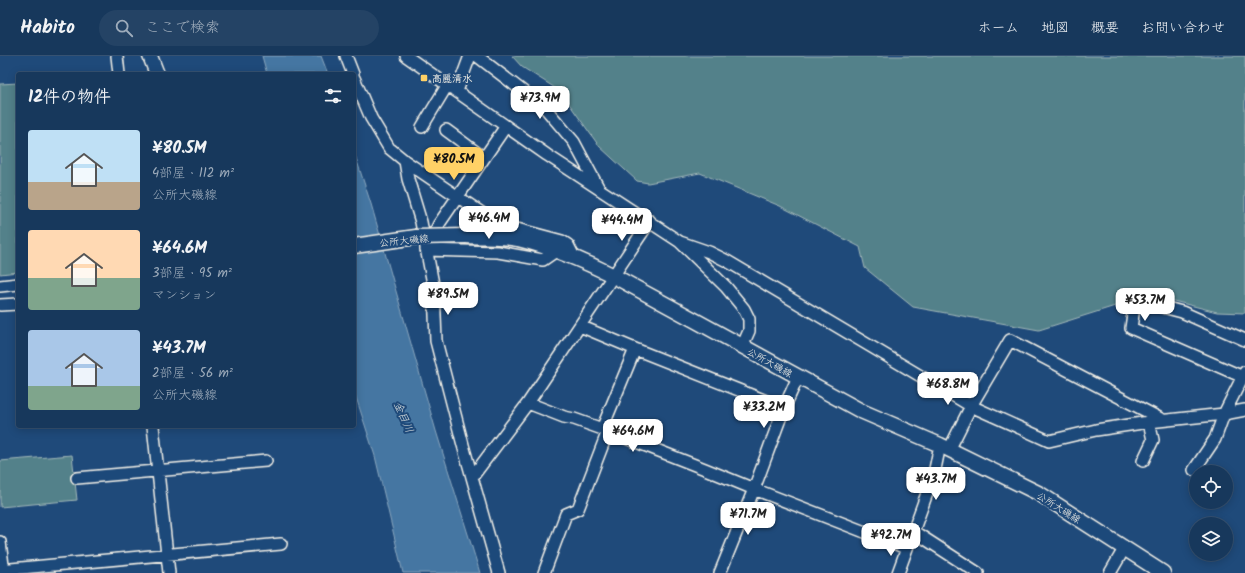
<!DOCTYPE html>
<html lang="ja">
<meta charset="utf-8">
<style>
body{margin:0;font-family:Kalam,"Klee One",sans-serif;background:#244365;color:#f1f3f6;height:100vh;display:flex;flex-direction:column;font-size:15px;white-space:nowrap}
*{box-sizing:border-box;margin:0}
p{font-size:13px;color:#9eacbb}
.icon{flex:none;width:22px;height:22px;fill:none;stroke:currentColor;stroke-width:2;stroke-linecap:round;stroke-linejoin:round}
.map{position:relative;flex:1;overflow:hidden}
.sheet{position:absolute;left:16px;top:16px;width:340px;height:356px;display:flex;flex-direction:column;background:#17385c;border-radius:4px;box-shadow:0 2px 10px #0003,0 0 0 1px #365272}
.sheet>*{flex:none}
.tools{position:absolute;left:1189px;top:409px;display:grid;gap:8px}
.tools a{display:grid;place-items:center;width:44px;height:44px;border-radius:50%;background:#17385c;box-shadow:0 2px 10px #0003,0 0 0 1px #365272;font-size:20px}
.price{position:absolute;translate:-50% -34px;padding:0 9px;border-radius:8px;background:#fff;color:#222;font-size:13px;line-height:26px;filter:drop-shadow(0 1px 2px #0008)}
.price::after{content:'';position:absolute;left:50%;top:24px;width:12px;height:9px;margin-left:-6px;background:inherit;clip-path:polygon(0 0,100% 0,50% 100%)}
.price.active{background:#ffd166;color:#111}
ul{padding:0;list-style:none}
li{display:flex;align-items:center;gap:12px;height:100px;padding:0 12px}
li span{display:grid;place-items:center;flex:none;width:112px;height:80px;border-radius:4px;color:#555}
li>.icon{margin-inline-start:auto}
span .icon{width:48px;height:48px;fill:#fffc;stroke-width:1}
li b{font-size:17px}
h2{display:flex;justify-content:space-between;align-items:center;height:48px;padding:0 12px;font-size:17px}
header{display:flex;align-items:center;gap:24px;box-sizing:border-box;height:56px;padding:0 20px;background:#17385c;border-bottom:1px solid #365272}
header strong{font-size:19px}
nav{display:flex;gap:22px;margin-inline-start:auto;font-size:14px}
.search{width:280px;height:36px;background:#244365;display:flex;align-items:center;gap:10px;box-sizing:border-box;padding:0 14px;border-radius:22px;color:#9eacbb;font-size:15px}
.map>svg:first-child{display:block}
.green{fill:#53818a;stroke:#a4b9b9}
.water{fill:#4576a2;stroke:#8ba7be}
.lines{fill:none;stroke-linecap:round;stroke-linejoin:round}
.minor-casing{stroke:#f4f1e8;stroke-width:14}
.major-casing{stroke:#f4f1e8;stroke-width:17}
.minor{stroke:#1f4a7a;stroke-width:11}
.major{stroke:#1f4a7a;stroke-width:14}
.major-bridge-casing{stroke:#f4f1e8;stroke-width:17;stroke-linecap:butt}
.major-bridge{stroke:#1f4a7a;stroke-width:14}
.poi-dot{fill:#ffd166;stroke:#1f4a7a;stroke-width:1.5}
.labels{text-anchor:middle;stroke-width:4;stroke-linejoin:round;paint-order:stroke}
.poi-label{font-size:10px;font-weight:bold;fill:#f4f1e8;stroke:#1f4a7a;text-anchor:start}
.street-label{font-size:10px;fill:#f4f1e8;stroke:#1f4a7a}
.water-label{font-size:11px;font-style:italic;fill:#dadfde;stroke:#1f4a7a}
</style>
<header>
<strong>Habito</strong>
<div class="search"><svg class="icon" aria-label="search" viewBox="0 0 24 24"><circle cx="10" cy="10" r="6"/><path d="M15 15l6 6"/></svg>ここで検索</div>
<nav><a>ホーム</a><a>地図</a><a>概要</a><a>お問い合わせ</a></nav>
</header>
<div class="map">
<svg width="1245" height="517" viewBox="0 0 1245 517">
<rect width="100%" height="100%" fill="#1f4a7a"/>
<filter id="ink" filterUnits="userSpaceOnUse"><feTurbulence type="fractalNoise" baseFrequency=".025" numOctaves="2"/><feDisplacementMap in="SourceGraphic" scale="8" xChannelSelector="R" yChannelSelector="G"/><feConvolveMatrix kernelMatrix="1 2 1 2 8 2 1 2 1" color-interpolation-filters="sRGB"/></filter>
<g filter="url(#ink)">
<path class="green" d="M512 0H1245V257L1217 256 1150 239 1039 274 913 251 865 212 860 191 780 150 700 117 648 127 637 125 599 90 560 35 522 11Z
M18 27V216L0 218V28Z
M72 399 77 444 0 451V405Z"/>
<path class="water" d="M262 0H321L328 18H267Z
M354 96 371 148 436 375 480 517H403L375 400 354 335Z"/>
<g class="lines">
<defs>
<path id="minor" d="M117 0 119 18
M346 0 353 18
M406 0 547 99 680 186 726 231 744 253 749 263V275L742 291
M477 0 546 53 574 86 598 131
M354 22 371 62 389 92 405 105 408 123 421 166 434 233 436 285 463 389 499 517
M457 35 470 0
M506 70 439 168 426 194 498 196 543 204 556 195
M422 71 448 28
M446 74 484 102
M405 105 498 168 562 185 568 189 574 201
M650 165 528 347 564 361 574 363 608 375 705 413 754 433 906 492
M680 186 709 196 727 205 971 350 1049 385 1096 374 1149 366 1224 358 1245 354
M0 230 18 228
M0 249 18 248
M580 270 635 293 784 352
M1243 321 1131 272 1134 251 1140 245 1182 256 1245 284
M153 370 169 517
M602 373 635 293
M949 394 971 350 1010 284 1163 364
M1143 405 1153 384 1149 366
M1194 414 1215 383 1224 358 1245 316
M473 420 528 347
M77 422 266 405
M913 475 978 517
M0 486 4 517
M0 514 281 488
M544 517 566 458 578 453 608 375
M720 517 754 433 784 352 798 321
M898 517 934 418 940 389
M1110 517 1124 493"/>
<path id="major" d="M150 0 157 18
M466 180C483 181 502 180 518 183 551 191 582 204 612 219L861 355 940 389 1040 438 1163 517"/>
</defs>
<use href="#minor" class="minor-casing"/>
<use href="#major" class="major-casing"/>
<use href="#minor" class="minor"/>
<use href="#major" class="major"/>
<defs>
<path id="major-bridge" d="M354 190 416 181 466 180"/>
</defs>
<use href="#major-bridge" class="major-bridge-casing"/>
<use href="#major-bridge" class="major-bridge"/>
</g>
</g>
<rect class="poi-dot" x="420" y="18" width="8" height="8" rx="2"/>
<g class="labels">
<g class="poi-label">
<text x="432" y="26">高麗清水</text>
</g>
<g class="street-label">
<text transform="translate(404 184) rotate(-6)" y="4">公所大磯線</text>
<text transform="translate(770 306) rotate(29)" y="4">公所大磯線</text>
<text transform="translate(1059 451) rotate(32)" y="4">公所大磯線</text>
</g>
<g class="water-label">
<text transform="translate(404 361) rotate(66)" y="4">金目川</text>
</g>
</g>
</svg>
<div class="tools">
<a><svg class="icon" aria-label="locate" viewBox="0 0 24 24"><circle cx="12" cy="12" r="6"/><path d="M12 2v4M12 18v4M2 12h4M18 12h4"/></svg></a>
<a><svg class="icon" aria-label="layers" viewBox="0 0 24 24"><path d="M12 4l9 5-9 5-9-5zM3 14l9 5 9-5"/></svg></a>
</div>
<b class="price" style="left:540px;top:64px">¥73.9M</b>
<b class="price active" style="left:454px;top:125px">¥80.5M</b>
<b class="price" style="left:489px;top:184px">¥46.4M</b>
<b class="price" style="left:622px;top:186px">¥44.4M</b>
<b class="price" style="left:448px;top:260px">¥89.5M</b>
<b class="price" style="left:1145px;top:266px">¥53.7M</b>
<b class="price" style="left:948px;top:350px">¥68.8M</b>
<b class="price" style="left:764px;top:373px">¥33.2M</b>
<b class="price" style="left:633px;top:397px">¥64.6M</b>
<b class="price" style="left:936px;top:445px">¥43.7M</b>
<b class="price" style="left:748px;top:480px">¥71.7M</b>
<b class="price" style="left:891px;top:501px">¥92.7M</b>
<section class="sheet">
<h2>12件の物件<svg class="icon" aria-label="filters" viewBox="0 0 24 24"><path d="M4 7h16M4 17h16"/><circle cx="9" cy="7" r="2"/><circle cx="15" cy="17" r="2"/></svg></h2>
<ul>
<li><span style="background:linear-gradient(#bfe0f5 65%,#b9a48a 0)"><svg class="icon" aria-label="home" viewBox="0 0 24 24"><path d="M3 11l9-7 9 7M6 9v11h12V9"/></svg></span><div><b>¥80.5M</b><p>4部屋 · 112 m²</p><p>公所大磯線</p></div></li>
<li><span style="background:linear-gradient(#ffd9b3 60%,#7fa58c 0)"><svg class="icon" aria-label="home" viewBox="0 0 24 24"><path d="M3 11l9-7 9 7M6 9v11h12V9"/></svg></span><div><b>¥64.6M</b><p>3部屋 · 95 m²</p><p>マンション</p></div></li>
<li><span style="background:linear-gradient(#a9c7e8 70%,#7fa58c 0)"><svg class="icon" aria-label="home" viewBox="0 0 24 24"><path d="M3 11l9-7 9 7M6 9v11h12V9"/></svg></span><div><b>¥43.7M</b><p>2部屋 · 56 m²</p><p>公所大磯線</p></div></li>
</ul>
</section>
</div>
